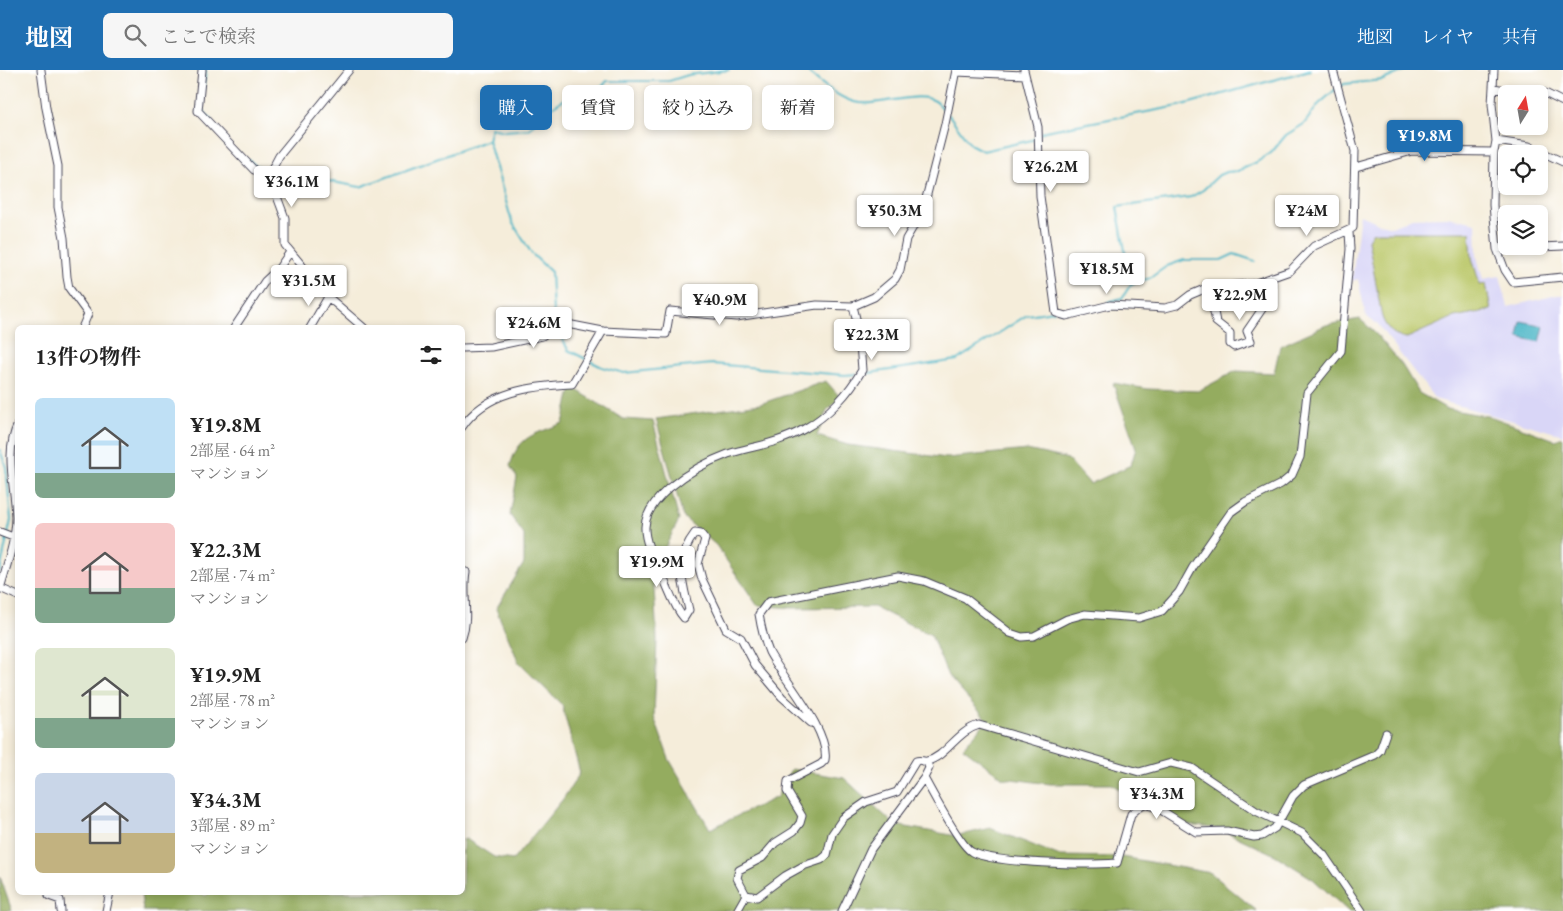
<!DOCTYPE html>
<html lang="ja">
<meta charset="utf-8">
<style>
body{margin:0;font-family:"EB Garamond","Noto Serif JP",serif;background:#f6f6f6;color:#222;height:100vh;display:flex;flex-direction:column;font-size:19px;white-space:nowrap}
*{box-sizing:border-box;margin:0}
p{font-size:16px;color:#767676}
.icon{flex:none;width:28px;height:28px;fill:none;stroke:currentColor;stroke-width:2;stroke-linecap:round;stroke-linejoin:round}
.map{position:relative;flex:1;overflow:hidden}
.details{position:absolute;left:15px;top:255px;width:450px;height:570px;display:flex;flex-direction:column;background:#fff;border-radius:8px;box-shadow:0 2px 8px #0003}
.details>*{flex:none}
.banner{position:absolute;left:480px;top:15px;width:475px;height:45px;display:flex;gap:10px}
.needle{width:32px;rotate:11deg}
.controls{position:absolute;left:1498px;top:15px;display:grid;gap:10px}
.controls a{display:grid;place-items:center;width:50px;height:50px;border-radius:8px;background:#fff;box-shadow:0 2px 8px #0003;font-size:25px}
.price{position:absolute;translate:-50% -42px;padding:0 11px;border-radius:5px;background:#fff;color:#222;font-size:16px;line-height:32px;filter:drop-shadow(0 1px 2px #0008)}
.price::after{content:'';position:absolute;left:50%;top:30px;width:15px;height:11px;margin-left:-8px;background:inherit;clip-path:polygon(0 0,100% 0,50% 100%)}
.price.current{background:#1f6fb2;color:#fff}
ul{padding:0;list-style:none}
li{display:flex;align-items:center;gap:15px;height:125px;padding:0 20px}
li span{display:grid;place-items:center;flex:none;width:140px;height:100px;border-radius:8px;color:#555}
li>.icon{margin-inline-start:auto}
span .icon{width:60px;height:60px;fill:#fffc;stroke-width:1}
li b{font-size:21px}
h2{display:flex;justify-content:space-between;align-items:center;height:60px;padding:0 20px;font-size:21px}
.chip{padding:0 18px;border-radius:8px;background:#fff;box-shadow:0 2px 8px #0003;font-size:18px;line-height:45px}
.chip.current{background:#1f6fb2;color:#fff}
header{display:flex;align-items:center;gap:30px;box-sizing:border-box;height:70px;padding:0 25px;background:#1f6fb2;color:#fff}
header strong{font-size:24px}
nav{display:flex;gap:28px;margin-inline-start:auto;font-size:18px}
.search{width:350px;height:45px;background:#f6f6f6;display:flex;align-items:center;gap:12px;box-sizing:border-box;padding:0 18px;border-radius:8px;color:#767676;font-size:19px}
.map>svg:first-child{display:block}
.built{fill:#d9d6f7}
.green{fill:#bbc86a;stroke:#6e7552}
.forest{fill:#94ac5e;stroke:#5b674c}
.water{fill:#49b5c6;stroke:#366c80}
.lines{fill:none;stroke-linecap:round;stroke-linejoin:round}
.stream{stroke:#49b5c6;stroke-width:2}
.street-casing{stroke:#424053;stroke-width:9}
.street{stroke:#fff;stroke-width:7}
</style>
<header>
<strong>地図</strong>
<div class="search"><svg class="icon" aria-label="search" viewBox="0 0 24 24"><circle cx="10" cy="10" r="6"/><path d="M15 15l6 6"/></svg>ここで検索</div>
<nav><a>地図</a><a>レイヤ</a><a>共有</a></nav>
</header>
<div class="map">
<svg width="1563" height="841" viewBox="0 0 1563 841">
<rect width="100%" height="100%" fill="#fff"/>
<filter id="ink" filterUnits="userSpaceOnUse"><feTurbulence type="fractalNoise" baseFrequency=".02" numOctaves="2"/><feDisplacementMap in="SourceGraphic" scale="10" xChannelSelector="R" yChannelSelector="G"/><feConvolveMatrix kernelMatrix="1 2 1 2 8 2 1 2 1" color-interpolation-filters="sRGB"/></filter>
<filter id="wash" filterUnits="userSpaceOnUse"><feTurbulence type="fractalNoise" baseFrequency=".0096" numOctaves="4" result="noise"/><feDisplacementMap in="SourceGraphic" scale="20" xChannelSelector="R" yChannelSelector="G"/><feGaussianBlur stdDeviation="1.12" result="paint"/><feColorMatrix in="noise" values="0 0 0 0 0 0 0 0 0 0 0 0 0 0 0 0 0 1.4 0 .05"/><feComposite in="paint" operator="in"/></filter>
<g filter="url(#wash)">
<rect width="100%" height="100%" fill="#f5edda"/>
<path class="built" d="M1360 144 1380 154 1392 157 1412 148 1447 147 1476 153 1477 187 1483 209 1500 206 1508 237 1557 225H1563V365L1435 329 1378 255 1366 246 1358 209 1352 211Z"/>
<path class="green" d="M1377 162H1470L1472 188 1480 215 1486 214 1491 240 1454 247 1407 268C1395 267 1386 259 1382 247L1368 170 1372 163Z"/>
<path class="forest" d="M1360 249 1377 265 1402 295 1419 323 1447 339 1492 347 1555 370 1563 367V841H1348L1313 809 1275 785 1220 759 1180 754 1111 714H1050L1003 708 963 678 987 650 948 606 931 565 874 537 791 538 757 535 716 475 683 447 656 349 760 334 826 311 841 328 827 340 817 366 848 375 947 388 1027 380 1068 389 1090 414 1131 395 1136 378 1113 313 1148 319 1198 321 1236 301 1274 303 1280 276 1326 255Z
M572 317 623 349 653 351 679 450 653 501 657 569 654 647 669 689 710 759 777 727 791 699 844 708 895 755 957 766 990 758 1060 786 1122 787 1211 803 1257 841H143L141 823 199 822 206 826 209 822H462L463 770 466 769 494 787 513 790 563 729 580 703 562 635 519 593 496 539 524 493V465L510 445 517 407 510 396C519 364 535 365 563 353Z
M0 807 12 841H0Z"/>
<path class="water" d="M1521 251 1544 256 1540 272 1518 267Z"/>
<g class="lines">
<path class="stream" d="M806 0C819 12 837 27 854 32 878 38 915 20 935 31 939 33 943 39 946 42
M1340 17 1344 14 1383 10 1406 0
M203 20 206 0
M203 30V40L211 50
M949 45 970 74 983 81 1032 70 1036 67
M1040 64 1045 61 1179 36 1310 0
M249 90 255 95 268 100
M273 101 360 117 488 70
M1131 214 1117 137 1191 127 1203 120 1219 105 1226 102 1238 101 1257 92 1271 83 1286 65 1304 54 1319 34 1336 19
M1108 232 1122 228 1131 214 1150 208 1167 196 1184 190H1221L1234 184 1255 191
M1059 241 1081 239
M557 254 553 242 551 202 532 184 512 152 488 70 491 58 505 61 529 59 542 44 573 23 602 17 607 11H669L688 5 729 0
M558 259 568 280 602 297 624 303 712 294 845 305 856 304
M863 304 957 290 1027 245 1054 241
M0 380 6 397 11 450 0 501"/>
</g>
</g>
<g filter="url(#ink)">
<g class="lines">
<defs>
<path id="street" d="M41 0 46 38 58 96V137L64 168 67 207 69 218 88 244 82 258
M202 0 198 41 254 100 269 105
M349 0 279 86 269 105 285 148V175L328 227 364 258
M1024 0 1038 57 1040 126 1056 243 1066 246 1110 235 1165 238 1177 235 1190 225 1209 217 1253 214 1290 201 1314 176 1353 158 1355 81 1333 0
M1494 0 1492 34 1496 71 1494 82 1493 135 1497 179 1505 200 1513 212 1563 207
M956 2 1025 5
M1494 18 1510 21 1545 23 1563 32
M1496 71 1529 76 1563 92
M1356 97 1412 81 1494 82
M1497 179 1563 176
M1209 217 1216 252 1230 263V274L1234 277 1251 271 1247 261 1271 226 1272 207
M234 258 265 211 279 198 290 182
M310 258 328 227
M462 278 491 277 542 266 562 253 603 261 666 264 670 241 736 247 817 235 853 236 874 227 895 209 900 200 906 169 923 140 945 54 956 0
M462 357C486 321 533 316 572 314L603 261
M0 462 13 467
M462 501 466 502C462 525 470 546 462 568
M0 518 18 526
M0 519C6 497 16 470 16 447 15 416 4 383 18 354
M811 653 782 627 755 595 741 568 726 559 702 509 698 494 705 469 701 464 695 463C674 490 682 510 689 540L684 548C673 536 668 516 660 501 641 465 636 447 669 418 687 403 706 392 728 384 754 376 780 373 804 359 828 346 849 323 862 300L859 261 853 236
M924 708C932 722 960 776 972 782 995 794 1088 795 1117 793L1131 744 1143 734 1156 737 1196 762 1227 761 1254 767 1262 766 1275 758 1293 726 1304 715 1375 685 1380 680 1386 663
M49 822V826L60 830 61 841
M746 825 737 808 739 800 762 788 775 773 794 761 800 753 802 746 787 721 788 711 821 694 825 690C830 661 784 610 769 582 764 570 761 557 759 544L768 532 898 506 924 511 965 528 1010 563 1022 567 1034 566 1067 549 1085 544 1139 548 1162 541 1179 522 1193 497 1231 442 1245 432 1281 414 1292 405 1300 387 1307 323 1341 281 1350 179 1349 162
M746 825 757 827 785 806 803 796 821 790 827 785 832 764 843 748 866 732 897 722 916 691C920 689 923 692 927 691 946 687 957 661 979 655L1139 702 1171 693 1192 698 1256 741 1302 763 1324 785 1362 841
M106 841 110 822
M737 841 746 825
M842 841 871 779 924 708 929 698 927 692"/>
</defs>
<use href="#street" class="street-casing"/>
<use href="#street" class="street"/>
</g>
</g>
</svg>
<div class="controls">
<a><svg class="needle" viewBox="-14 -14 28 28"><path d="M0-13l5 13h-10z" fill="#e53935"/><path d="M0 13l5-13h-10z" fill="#767676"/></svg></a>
<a><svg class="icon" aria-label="locate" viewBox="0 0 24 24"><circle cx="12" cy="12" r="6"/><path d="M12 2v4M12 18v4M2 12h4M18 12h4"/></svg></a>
<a><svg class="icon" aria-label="layers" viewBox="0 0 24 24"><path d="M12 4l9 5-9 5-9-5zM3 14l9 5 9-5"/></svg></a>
</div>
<b class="price current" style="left:1425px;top:92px">¥19.8M</b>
<b class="price" style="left:1051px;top:123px">¥26.2M</b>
<b class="price" style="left:292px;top:138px">¥36.1M</b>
<b class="price" style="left:895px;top:167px">¥50.3M</b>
<b class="price" style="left:1307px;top:167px">¥24M</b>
<b class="price" style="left:1107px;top:225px">¥18.5M</b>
<b class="price" style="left:309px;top:237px">¥31.5M</b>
<b class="price" style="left:1240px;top:251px">¥22.9M</b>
<b class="price" style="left:720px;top:256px">¥40.9M</b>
<b class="price" style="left:534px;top:279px">¥24.6M</b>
<b class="price" style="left:872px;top:291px">¥22.3M</b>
<b class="price" style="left:657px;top:518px">¥19.9M</b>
<b class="price" style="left:1157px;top:750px">¥34.3M</b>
<div class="banner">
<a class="chip current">購入</a>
<a class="chip">賃貸</a>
<a class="chip">絞り込み</a>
<a class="chip">新着</a>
</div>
<section class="details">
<h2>13件の物件<svg class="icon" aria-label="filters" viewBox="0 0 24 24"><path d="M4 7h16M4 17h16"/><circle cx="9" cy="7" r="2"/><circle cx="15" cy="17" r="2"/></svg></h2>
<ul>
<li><span style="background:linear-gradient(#bfe0f5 75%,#7fa58c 0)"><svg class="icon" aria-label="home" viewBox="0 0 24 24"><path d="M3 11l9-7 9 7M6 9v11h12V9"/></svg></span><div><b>¥19.8M</b><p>2部屋 · 64 m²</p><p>マンション</p></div></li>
<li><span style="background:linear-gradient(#f6c9c9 65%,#7fa58c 0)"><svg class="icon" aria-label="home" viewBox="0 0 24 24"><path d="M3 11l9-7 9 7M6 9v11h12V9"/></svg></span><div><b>¥22.3M</b><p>2部屋 · 74 m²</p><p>マンション</p></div></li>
<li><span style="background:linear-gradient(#dfe7d0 70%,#7fa58c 0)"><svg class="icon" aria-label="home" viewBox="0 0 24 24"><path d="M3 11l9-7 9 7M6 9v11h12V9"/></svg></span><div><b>¥19.9M</b><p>2部屋 · 78 m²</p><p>マンション</p></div></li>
<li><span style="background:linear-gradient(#c9d6e8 60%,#c2b280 0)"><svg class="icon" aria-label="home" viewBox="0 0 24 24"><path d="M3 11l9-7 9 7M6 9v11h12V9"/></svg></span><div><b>¥34.3M</b><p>3部屋 · 89 m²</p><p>マンション</p></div></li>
</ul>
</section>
</div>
